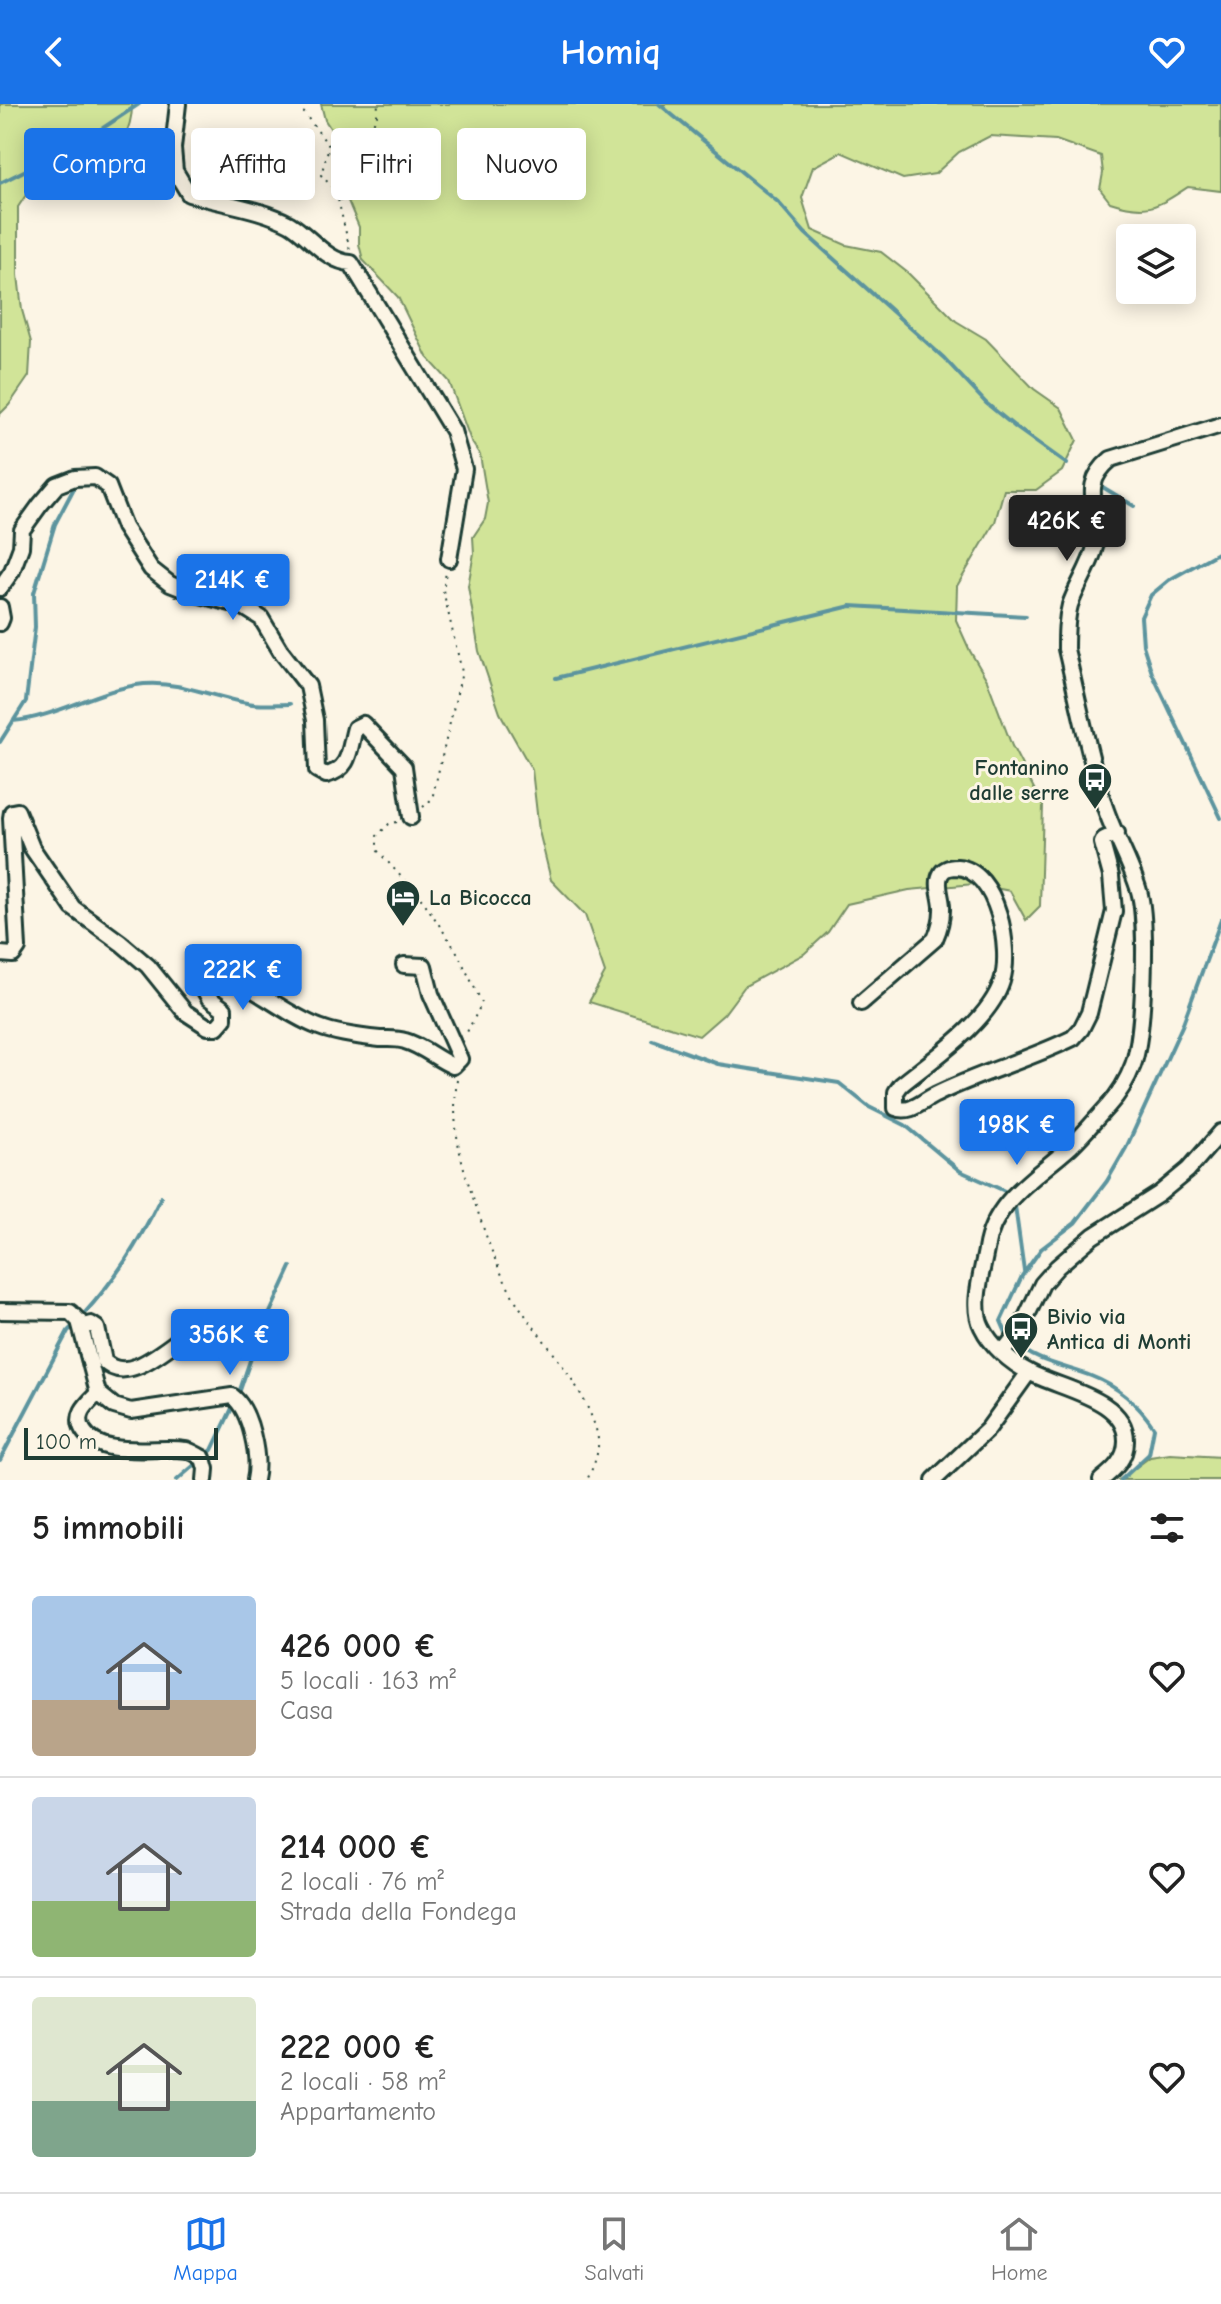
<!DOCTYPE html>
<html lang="it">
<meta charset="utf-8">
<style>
body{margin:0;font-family:"Comic Neue",sans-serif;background:#f6f6f6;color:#222;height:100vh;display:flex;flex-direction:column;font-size:30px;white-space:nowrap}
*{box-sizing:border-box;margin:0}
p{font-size:26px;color:#767676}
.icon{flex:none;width:44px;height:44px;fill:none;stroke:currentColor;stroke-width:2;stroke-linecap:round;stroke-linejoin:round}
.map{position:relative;height:1376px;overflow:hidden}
.drawer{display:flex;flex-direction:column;background:#fff;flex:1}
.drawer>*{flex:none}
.top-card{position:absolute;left:24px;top:24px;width:800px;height:72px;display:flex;gap:16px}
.buttons{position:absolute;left:1116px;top:120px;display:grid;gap:16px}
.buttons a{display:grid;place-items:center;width:80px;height:80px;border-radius:8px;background:#fff;box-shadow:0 4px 20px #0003;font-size:40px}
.scale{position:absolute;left:24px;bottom:20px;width:194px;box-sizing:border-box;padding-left:8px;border:4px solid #1f3d34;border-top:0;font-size:22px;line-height:28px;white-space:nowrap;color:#1f3d34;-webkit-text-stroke:6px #fcf5e5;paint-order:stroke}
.price{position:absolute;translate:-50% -68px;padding:0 18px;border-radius:8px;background:#1a73e8;color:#fff;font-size:26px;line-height:52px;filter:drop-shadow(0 2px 4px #0008)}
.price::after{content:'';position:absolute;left:50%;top:48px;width:24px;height:18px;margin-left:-12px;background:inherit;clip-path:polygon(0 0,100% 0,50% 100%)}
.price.current{background:#222;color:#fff}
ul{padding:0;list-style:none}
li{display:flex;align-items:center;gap:24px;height:200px;padding:0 32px}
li+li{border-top:2px solid #e0e0e0}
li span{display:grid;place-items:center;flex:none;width:224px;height:160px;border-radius:8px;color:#555}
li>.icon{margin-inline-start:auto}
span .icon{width:96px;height:96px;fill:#fffc;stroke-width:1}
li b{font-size:34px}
h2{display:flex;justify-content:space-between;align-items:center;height:96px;padding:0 32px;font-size:34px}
.tag{padding:0 28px;border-radius:8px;background:#fff;box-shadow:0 4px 20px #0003;font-size:28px;line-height:72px}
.tag.current{background:#1a73e8;color:#fff}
header{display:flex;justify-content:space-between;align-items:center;height:104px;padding:0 32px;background:#1a73e8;color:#fff;font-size:36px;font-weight:800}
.tab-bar{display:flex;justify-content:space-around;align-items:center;height:112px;border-top:2px solid #e0e0e0;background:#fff;font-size:22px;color:#767676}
.tab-bar a{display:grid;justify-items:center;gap:4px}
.tab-bar .current{color:#1a73e8}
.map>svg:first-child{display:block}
.green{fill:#d1e498;stroke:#789066;stroke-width:2}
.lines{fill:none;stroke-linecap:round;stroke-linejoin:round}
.stream{stroke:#5c949e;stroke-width:4}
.minor-casing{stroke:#1f3d34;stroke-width:20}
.path{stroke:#1f3d34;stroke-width:2;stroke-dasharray:2 6;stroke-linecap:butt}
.minor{stroke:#fcf5e5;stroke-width:14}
.labels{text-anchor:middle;stroke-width:6;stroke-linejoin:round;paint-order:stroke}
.poi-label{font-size:22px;font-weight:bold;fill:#1f3d34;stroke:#fcf5e5;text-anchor:start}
</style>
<header><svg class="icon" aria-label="back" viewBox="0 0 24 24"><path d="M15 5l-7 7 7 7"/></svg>Homiq<svg class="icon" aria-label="heart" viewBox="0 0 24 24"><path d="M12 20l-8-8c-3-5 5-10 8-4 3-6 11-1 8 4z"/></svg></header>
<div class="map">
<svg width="1221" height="1376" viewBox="0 0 1221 1376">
<rect width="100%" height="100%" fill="#fcf5e5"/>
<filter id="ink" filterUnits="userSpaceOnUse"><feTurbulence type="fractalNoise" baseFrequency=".0125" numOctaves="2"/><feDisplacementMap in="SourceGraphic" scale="16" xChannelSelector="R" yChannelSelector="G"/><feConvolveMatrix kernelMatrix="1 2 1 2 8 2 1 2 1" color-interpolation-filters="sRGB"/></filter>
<g filter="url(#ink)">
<path class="green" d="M0 0H132C133 20 118 57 99 64 79 70 56 72 36 76L18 103V171L22 206 31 238 29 272 9 301 0 310Z
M321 0H1221V87L1188 83C1156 104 1147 110 1110 98L1100 85 1103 69 1101 52 1056 36 990 32 959 48 935 70 903 75 841 48 813 63 802 94 812 126 846 141 881 148 908 169 956 217 986 235 1034 285 1061 304 1077 336 1062 367 1036 386H1004L995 418 957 482 956 516 970 547 987 576 1012 642 1043 702 1040 802 1026 816 1010 787 974 780 909 786 847 800 828 828 804 850 745 882 724 910 699 932 589 898 605 869 585 811 551 776 539 727 532 666 500 609 479 547 468 482 474 449 473 433 485 415 488 399 480 351 471 337 449 277 427 253 398 193 363 156 359 140V123L340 78V62L334 30 325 16Z
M1170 1350 1221 1353V1376H1119L1150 1353Z"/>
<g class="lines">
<path class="stream" d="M659 0 778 98 805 129 944 254 986 299 1014 322 1067 360
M0 79 82 38 139 0
M1101 382 1134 402
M1221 447 1169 476 1151 491 1141 513 1143 541 1152 569 1221 714
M556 574 851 502 1026 512
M13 617C58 613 98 585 144 580 179 577 213 593 247 599 260 602 276 600 290 600
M0 638 26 597 35 523 34 489 55 420 73 386
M652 936 718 960 839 979 869 1003 905 1021 960 1067 1007 1088
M1015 1102 1024 1167
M81 1213C116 1175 138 1140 161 1093
M1007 1231 1001 1217 1022 1172 1041 1145 1075 1119 1107 1077 1126 1044 1182 922 1221 816
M1015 1239C1035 1258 1066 1262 1091 1272 1117 1282 1139 1301 1154 1324L1149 1350 1121 1376
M238 1292 256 1239 291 1163
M206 1351 212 1346 234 1300
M0 1356 68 1227 75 1220
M177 1376 199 1357"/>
<defs>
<path id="minor" d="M178 0 173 44 175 67 189 90C222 100 260 104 290 120 310 132 327 158 351 159L453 327 464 365 449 455
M0 484 12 467 21 443 22 426 40 401 57 381 75 374 95 373 108 382 124 423 151 465 170 480 193 489 242 502 261 514 280 546 308 582 315 616 317 666 326 671C351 665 349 645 355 624L363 620 404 663 411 713
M0 503 2 514 0 519
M0 850 13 851 18 844 11 714 12 708 17 707 32 744 73 804 121 839 148 862 185 908 208 923H217L224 915V905L209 894 198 875 204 865C241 870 282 910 319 923 337 930 361 933 380 935 389 935 397 934 405 937 423 942 436 955 453 962L460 955 431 890 424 862 404 861
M861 899 935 835C939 826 942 817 942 806 943 795 935 780 941 770 944 764 951 763 957 763 998 766 1012 846 1002 877 990 917 933 955 901 981L896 988V1004C911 1010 922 997 935 991 979 969 1028 956 1073 934L1081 925 1089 909 1114 807 1111 772 1102 739 1104 735 1117 729
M0 1207 70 1208 79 1217 98 1289
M81 1223 91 1220 97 1224 104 1257C127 1282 165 1244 186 1231
M1002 1249 1020 1226 1042 1180 1057 1163 1093 1132 1159 1090 1188 1066 1221 1028
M98 1289 114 1302 131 1307 232 1292C251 1306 260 1354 255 1376
M98 1289C88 1299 74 1310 83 1326 101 1356 158 1341 186 1346 192 1347 197 1351 203 1354L206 1365 205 1376
M934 1376 988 1325 1029 1268
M1101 1376C1114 1366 1126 1355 1126 1337 1127 1294 1059 1285 1029 1268 1011 1259 991 1242 982 1223 971 1202 982 1169 986 1146 993 1096 1037 1073 1071 1042 1084 1030 1096 1015 1108 1002 1119 990 1127 977 1133 961 1144 931 1148 817 1139 787 1130 756 1112 728 1103 697 1088 648 1078 596 1066 545 1066 530 1066 516 1070 501 1077 481 1090 463 1095 443 1105 406 1075 385 1111 355L1221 321"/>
</defs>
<use href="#minor" class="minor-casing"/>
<path class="path" d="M306 0 304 9 329 42 321 71 336 87 350 146
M340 96 352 89 354 65 377 11 378 0
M423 703 432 695 462 568 443 486 446 468
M397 718 389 720 377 732V746L424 798 457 848 482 899 466 930
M457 976C450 1029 463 1064 480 1114 491 1147 503 1179 523 1208 549 1245 585 1284 597 1329 601 1346 594 1361 587 1376"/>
<use href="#minor" class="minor"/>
</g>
</g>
<defs>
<symbol id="bus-pin" viewBox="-11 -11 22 30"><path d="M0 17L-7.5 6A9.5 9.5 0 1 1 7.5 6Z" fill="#1f3d34" stroke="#fcf5e5"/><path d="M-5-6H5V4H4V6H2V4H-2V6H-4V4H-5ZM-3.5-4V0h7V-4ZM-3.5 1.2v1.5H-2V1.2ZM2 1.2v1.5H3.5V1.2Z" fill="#fff"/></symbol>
<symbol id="hotel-pin" viewBox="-11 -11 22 30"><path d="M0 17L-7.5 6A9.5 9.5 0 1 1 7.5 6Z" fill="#1f3d34" stroke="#fcf5e5"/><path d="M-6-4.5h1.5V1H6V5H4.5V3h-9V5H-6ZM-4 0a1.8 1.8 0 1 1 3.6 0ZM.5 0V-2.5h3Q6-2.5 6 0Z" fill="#fff"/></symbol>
</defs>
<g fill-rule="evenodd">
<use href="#bus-pin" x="1075" y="656" width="40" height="54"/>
<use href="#hotel-pin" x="383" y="773" width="40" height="54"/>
<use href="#bus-pin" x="1001" y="1205" width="40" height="54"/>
</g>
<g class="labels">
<g class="poi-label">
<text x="1069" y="671" text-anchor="end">Fontanino<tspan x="1069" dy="25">dalle serre</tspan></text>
<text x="429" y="801">La Bicocca</text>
<text x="1047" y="1220">Bivio via<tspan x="1047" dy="25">Antica di Monti</tspan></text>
</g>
</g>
</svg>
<div class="buttons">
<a><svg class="icon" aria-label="layers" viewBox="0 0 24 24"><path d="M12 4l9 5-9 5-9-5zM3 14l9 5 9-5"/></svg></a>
</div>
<div class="scale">100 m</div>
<b class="price current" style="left:1067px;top:459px">426K €</b>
<b class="price" style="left:233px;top:518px">214K €</b>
<b class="price" style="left:243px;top:908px">222K €</b>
<b class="price" style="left:1017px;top:1063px">198K €</b>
<b class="price" style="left:230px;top:1273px">356K €</b>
<div class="top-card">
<a class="tag current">Compra</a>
<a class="tag">Affitta</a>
<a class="tag">Filtri</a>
<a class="tag">Nuovo</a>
</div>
</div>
<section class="drawer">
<h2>5 immobili<svg class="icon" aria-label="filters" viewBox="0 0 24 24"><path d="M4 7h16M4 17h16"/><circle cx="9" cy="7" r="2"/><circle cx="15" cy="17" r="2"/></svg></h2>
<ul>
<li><span style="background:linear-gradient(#a9c7e8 65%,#b9a48a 0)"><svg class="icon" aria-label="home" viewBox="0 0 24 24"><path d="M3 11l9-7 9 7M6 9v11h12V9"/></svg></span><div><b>426 000 €</b><p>5 locali · 163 m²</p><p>Casa</p></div><svg class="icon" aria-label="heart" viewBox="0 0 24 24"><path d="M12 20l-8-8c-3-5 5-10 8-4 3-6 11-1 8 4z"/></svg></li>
<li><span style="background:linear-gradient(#c9d6e8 65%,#8fb573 0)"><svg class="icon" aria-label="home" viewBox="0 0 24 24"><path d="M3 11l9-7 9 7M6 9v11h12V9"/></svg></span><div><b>214 000 €</b><p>2 locali · 76 m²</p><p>Strada della Fondega</p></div><svg class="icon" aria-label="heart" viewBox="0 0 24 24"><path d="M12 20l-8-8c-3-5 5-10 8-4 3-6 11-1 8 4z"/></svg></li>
<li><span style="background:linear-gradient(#dfe7d0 65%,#7fa58c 0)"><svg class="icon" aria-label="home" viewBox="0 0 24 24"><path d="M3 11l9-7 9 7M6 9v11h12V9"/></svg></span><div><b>222 000 €</b><p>2 locali · 58 m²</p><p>Appartamento</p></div><svg class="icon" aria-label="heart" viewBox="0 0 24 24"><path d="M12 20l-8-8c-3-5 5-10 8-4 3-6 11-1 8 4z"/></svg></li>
</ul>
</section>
<nav class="tab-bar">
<a class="current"><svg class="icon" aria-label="map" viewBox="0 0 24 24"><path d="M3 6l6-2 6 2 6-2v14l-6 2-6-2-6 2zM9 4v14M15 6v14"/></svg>Mappa</a>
<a><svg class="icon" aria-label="saved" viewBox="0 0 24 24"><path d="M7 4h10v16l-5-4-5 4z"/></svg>Salvati</a>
<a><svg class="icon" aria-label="home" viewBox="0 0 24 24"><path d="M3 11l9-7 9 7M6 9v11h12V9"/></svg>Home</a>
</nav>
